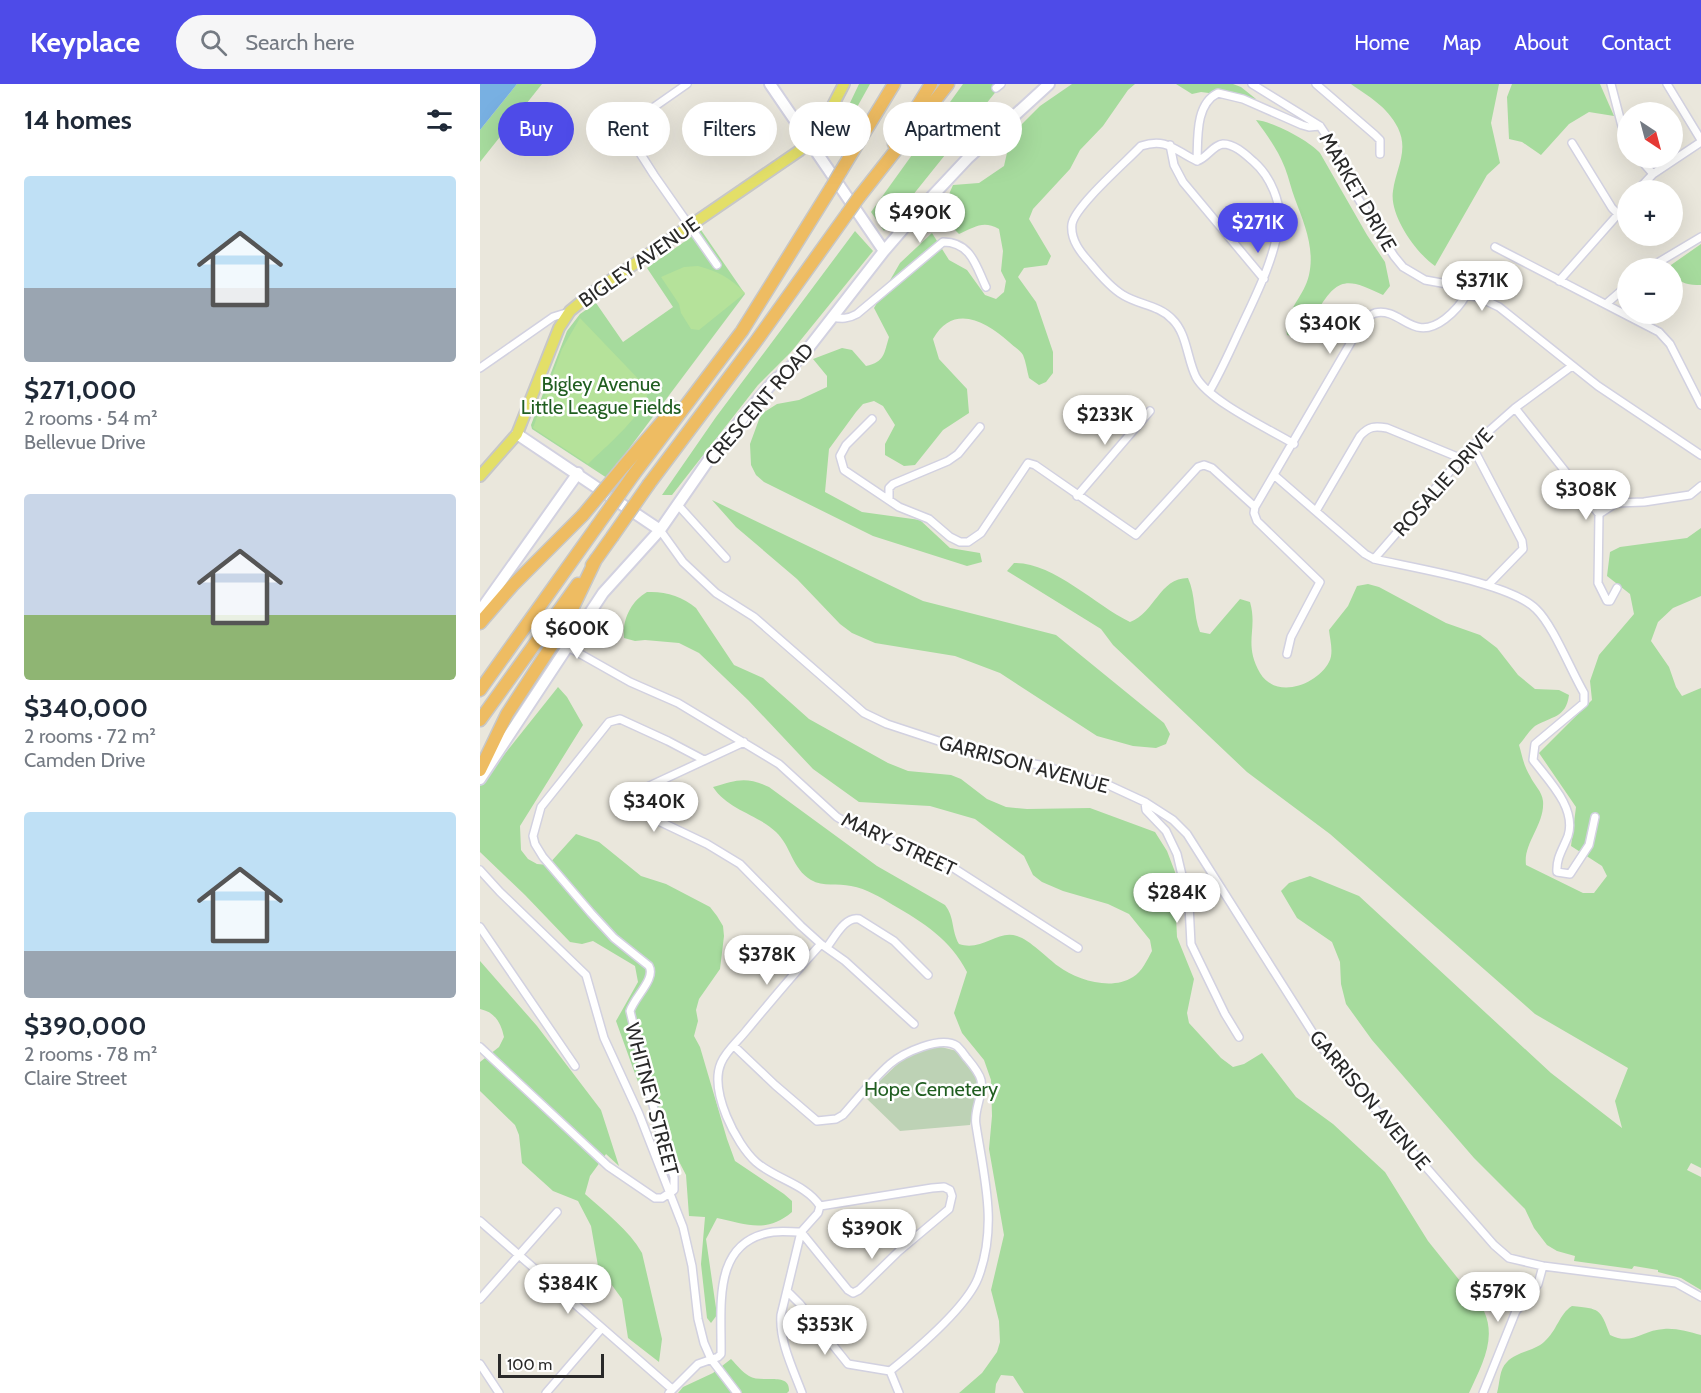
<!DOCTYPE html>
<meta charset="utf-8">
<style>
body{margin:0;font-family:Cabin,sans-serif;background:#f6f6f7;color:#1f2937;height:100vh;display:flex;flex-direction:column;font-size:22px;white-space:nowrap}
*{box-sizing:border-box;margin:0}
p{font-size:20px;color:#747a83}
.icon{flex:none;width:33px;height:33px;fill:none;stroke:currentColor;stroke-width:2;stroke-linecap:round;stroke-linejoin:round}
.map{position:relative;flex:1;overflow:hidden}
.panel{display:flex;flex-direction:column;background:#fff;width:480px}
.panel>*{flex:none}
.hud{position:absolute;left:18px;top:18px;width:570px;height:54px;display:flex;gap:12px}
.needle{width:39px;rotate:144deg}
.controls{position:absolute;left:1137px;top:18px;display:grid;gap:12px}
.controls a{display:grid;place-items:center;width:66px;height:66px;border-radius:50%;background:#fff;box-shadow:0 6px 24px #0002;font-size:30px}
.scale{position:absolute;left:18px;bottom:15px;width:106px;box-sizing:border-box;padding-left:6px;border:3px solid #292929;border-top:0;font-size:16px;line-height:21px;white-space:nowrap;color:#292929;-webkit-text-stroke:4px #fff;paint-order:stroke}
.price{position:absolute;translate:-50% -51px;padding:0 14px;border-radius:21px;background:#fff;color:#222;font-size:20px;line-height:39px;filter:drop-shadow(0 2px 3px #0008)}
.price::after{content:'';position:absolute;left:50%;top:36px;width:18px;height:14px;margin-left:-9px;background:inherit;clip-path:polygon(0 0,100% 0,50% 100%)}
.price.on{background:#4e4be8;color:#fff}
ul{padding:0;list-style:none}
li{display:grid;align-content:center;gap:12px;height:318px;padding:0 24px}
li span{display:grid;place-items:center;height:186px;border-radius:6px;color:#555}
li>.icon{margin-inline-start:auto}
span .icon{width:108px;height:108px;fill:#fffc;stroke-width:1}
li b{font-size:26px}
h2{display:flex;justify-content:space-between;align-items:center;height:72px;padding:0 24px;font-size:26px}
.pill{padding:0 21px;border-radius:27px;background:#fff;box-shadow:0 6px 24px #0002;font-size:21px;line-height:54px}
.pill.on{background:#4e4be8;color:#fff}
header{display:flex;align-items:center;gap:36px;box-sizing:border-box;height:84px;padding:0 30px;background:#4e4be8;color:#fff}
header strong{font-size:28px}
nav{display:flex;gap:33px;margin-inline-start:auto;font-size:21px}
.search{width:420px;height:54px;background:#f6f6f7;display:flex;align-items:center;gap:15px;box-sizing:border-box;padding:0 21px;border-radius:33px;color:#747a83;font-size:22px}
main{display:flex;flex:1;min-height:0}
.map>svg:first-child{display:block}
.green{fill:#a6db9d}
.cemetery{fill:#bdd2b5}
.pitch{fill:#b5e29a}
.water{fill:#78b0e2}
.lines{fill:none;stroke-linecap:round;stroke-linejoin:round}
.street-casing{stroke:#d2d1e0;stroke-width:10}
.secondary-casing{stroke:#d2d1e0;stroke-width:14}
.primary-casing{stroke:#c7c7c7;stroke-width:14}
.highway-casing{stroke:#c7c7c7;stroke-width:15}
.street{stroke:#fff;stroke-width:7}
.secondary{stroke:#fff;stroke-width:10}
.primary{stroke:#e3df68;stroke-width:10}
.highway{stroke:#eebc62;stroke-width:12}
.highway-bridge-casing{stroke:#c7c7c7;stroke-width:15;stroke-linecap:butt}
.highway-bridge{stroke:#eebc62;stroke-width:12}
.labels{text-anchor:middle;stroke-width:5;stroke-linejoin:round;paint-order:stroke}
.street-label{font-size:20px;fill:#292929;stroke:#fff}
.park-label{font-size:20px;fill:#205e20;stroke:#fff}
</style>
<header>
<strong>Keyplace</strong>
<div class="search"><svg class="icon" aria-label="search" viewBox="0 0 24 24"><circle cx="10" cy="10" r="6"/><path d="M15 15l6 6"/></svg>Search here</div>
<nav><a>Home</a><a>Map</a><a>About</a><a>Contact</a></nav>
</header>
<main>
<section class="panel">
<h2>14 homes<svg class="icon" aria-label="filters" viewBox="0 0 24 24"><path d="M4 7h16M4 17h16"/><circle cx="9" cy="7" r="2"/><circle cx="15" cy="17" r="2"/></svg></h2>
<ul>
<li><span style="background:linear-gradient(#bfe0f5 60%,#9aa5b1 0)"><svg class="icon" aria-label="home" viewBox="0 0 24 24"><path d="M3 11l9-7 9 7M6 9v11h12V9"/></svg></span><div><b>$271,000</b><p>2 rooms · 54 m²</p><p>Bellevue Drive</p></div></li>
<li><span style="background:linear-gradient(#c9d6e8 65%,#8fb573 0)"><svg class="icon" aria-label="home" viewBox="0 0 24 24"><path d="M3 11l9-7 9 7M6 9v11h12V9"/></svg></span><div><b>$340,000</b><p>2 rooms · 72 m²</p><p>Camden Drive</p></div></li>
<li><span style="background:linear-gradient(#bfe0f5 75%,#9aa5b1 0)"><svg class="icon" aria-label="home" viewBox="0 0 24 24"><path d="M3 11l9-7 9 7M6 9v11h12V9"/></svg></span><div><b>$390,000</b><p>2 rooms · 78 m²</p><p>Claire Street</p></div></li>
</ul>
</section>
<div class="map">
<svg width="1221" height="1309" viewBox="0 0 1221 1309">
<rect width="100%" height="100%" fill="#eae7dc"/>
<path class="green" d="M37 0H62L0 78V46Z
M379 0H390L352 68 348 65Z
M483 0H522L404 147 391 128Z
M592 0H655L648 6 623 42 600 66 590 85 553 125 549 135 571 172 567 181 544 184 538 193 556 218 573 268V289L566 298 559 301 549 294C547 287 546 278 543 271 540 266 533 262 529 258 506 237 473 219 453 255L459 275 487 305 489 329 463 346 435 381 424 382 405 371V360L415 341 403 322 394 317 383 320 376 328 349 365 345 408 382 428 440 436 470 464 500 469 502 478 487 482 393 452 284 398 276 391 271 381 270 360 281 330 297 320 319 316 347 303V292L333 275 362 264 372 266 386 282C405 278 404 269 409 253L394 224 420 179 452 149 469 176 487 186 505 211 516 215 524 208 526 197 521 187 523 167 519 145C503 136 495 143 479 150L460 131 473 101 499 99 524 82 531 51 560 22Z
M696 0H753L761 3 776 15 721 8 712 10Z
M871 0H1019L1011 39 1020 79 1007 91 955 182C936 169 909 131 913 107 916 84 929 67 918 44 907 22 889 13 871 0Z
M1032 0H1120L1134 32 1109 28 1089 40 1061 71 1042 58 1029 55 1027 13Z
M776 36C792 37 830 57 840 69L887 151 905 178 910 202 903 211C869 195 858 191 837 228 831 239 829 247 818 254L807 251C803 227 824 214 829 191 835 164 824 139 815 115 811 105 809 94 805 84 798 66 787 51 776 36Z
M221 146 265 210 127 394 52 345 51 341 87 247 100 230 116 219 143 258 193 223 167 184Z
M375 147 393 167 311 268 278 301 192 411H182L236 333Z
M1221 160V201C1209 201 1202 200 1193 192L1191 181Z
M232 416 443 517 576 551 684 639 690 650 686 660 676 664 653 662 617 652 520 589 475 572 395 559 372 549 360 540 317 495 256 443Z
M1221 444V512L1193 524 1178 538 1171 557 1189 583 1196 603 1202 612 1221 604V1084L1211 1079 1207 1086 1221 1093V1206L1201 1194 1178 1188V1186L1154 1182 1152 1185 1094 1177 1095 1172 1077 1167 1067 1161 1054 1144 1045 1125 994 1074 892 956 866 920 861 900 860 878 852 858 817 834 801 807 809 799 830 792 879 812 1071 989 1142 1044 1135 1017 1148 984 1055 930 850 750 767 688 633 561 621 545 527 487 534 479C573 478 615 521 650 538 675 529 679 494 708 494 716 512 713 530 720 548L730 550 760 515 770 518C778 546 763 559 780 589 796 616 837 601 849 578 854 569 850 556 849 546L868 522 877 502 888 500 899 503 966 539 1000 551 1017 564 1038 591 1055 605 1079 606 1089 611C1086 634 1072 632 1055 642 1049 647 1044 655 1039 661 1042 671 1044 683 1050 692 1054 701 1062 707 1063 717 1065 741 1043 759 1046 781L1103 809H1114L1127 792 1122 782 1091 762 1096 723 1059 669 1112 616 1110 597 1119 571 1154 530 1150 510 1127 492 1130 468 1140 463 1207 454Z
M167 508C185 507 202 512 216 524L254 581 283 594 329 635 408 679 428 687 471 691 481 695 507 715 526 723 547 725 610 724 675 748 687 767 695 788 697 801 696 832 697 853 714 895 707 929 709 939 741 974 753 983 764 980 782 969 816 1013 853 1040 905 1088 948 1157 1004 1227C1017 1256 1001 1282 989 1309H544L533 1292 521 1291 516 1300 515 1309H479L502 1289 517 1268 520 1258 519 1237 511 1206 524 1151 509 1065 512 1032 511 996 504 976 482 949 474 929 487 888C471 856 443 838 413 821 400 813 387 805 371 802 358 799 343 803 331 796 312 785 311 762 296 748 277 730 248 726 233 703 256 696 266 692 289 703L397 782 465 821C475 834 471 846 479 860 502 868 518 845 537 852 550 856 567 874 578 882 597 896 631 907 653 893 662 888 667 876 672 867L670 856 649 830 628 820 583 807 562 798 553 791 544 772 495 735 450 722 379 718 333 685 268 616 219 569 199 559 165 556 155 557 144 554C142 536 151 517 167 508Z
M78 603 87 613 103 641 40 742 41 766 48 775 57 780 68 781 96 750 119 758 161 792 186 800 230 823 237 832 243 842 244 852 240 885 219 915 216 926 218 937 214 952 220 963 247 1055 255 1077 304 1110 312 1117V1128C286 1150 266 1140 237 1134L226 1155 237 1231 231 1239 227 1234 221 1180 225 1133 209 1132 206 1091 158 998 136 937 158 898 155 882 113 857 102 860 90 858 45 811 0 768V701Z
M0 877 57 942 121 1026 139 1082 126 1070 110 1092 105 1110C125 1128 149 1146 162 1169L182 1255 179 1278 148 1254 142 1215 118 1182 111 1142 98 1117 73 1107 42 1079 39 1051 35 1041 0 1007V978L19 963 24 953C21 939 15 928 0 925Z
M1092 1222C1120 1225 1120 1224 1130 1251 1152 1262 1162 1246 1184 1245 1196 1244 1209 1248 1221 1251V1309H1017C1020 1299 1019 1285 1027 1278 1036 1268 1054 1267 1064 1258 1077 1247 1079 1230 1092 1222Z
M251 1275C257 1281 262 1288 269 1292 281 1300 310 1287 309 1307L307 1309H198L203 1303 233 1289Z"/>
<path class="cemetery" d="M457 962 477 967 497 995V1013L490 1041 420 1047 384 1012 426 972Z"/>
<path class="pitch" d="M218 182C237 187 251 194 265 209L219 246 211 245 201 229 199 220 181 193 204 183Z
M100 234 168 305C169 327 123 365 108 380L53 344 82 265Z"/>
<path class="water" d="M0 0H37L0 46Z"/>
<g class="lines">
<defs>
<path id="street" d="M207 0 144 44 174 91 237 181
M772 0 840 42 860 72 876 111 914 172 923 183 945 196 978 202 986 211 998 213 1019 223 1118 302 1221 371
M836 0 895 51 900 56V70
M1131 0 1144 50 1148 56
M1187 0 1221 56
M516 4 521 0
M1092 59 1132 124 1138 130
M690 61 694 81 703 98 784 195
M1159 74 1173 90
M717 77C727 74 733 61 743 60 755 60 766 71 774 78 790 92 802 119 799 140 794 175 778 207 763 239 752 262 742 286 729 308
M1158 106 1173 90 1221 58
M1015 163 1179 248 1190 260 1221 321
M1169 184 1221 153
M1079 197 1148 119
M1126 220 1148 201
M352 233C362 235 368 235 377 230L463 158C491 158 496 182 506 203
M0 284 73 233 89 228
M1035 324 1119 430 1118 499 1127 517H1130L1137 504
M392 335 366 361 360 372 364 386 419 423 449 435 470 453 480 458H488L501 449 548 379 555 381 656 451 718 383 724 381 732 384 775 423
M814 360C789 345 729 317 716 293 707 275 707 249 692 235 679 221 659 221 643 211 631 204 620 191 611 180 601 169 590 156 592 140 595 122 647 77 661 62 687 53 695 67 717 77 718 54 715 20 738 9L763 15 822 41 829 43 840 42
M992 362 1042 457 1043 465 1008 501
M794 391 885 470 894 475C933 484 1030 499 1056 525 1073 541 1091 587 1104 609V619L1055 660 1053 676C1068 696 1097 724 1088 752 1083 765 1076 774 1077 788L1090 790 1109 761 1115 733
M597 412 670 327
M409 415V404L413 400 468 377 478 370 500 343
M198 421 246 474
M775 423 881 241C885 237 889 231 895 229 922 223 932 260 965 235 974 228 980 222 986 211
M775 423 774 429 777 437 840 498 811 553 807 570
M836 427 880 352C889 342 895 342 907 344L980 374
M1119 430 1136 419 1164 418 1210 411 1221 402
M180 446 203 478 236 509 274 533 384 629 407 640 498 670 560 681 624 699 665 718 693 736 707 750 843 965 1014 1161 1029 1174 1063 1182 1196 1199 1221 1213
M894 475 992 362 1035 324 1092 282
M88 563 150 598 198 619 299 680 357 733 372 742 461 776 598 864
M264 658 150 711 146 714 147 722 227 760 260 780 321 842 341 860 365 877 434 940
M665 718 666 726 686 747 697 770 709 821 711 860 745 930 759 953
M0 786 20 808 106 891 124 954 159 1030 203 1143 212 1182 218 1235 224 1259 231 1275 257 1309
M0 843 95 982
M347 863C355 853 365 832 379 835L414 857 448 891
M254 962 295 1001 337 1037 356 1035 363 1031C378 1014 393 995 410 980 423 969 461 951 477 962 480 965 484 970 486 973 491 979 499 988 501 996 504 1011 493 1026 496 1041 504 1093 518 1142 498 1194 486 1224 436 1266 410 1287
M0 963 128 1082 175 1114H182L194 1106V1093L182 1058 150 927C155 912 176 895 169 882L134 854 111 829 63 773 55 760 53 752 61 723 129 638 140 635 188 657 224 676
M340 1122C326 1100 295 1095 276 1078 256 1060 229 1007 241 979 246 967 258 957 266 947 291 917 315 888 341 860
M0 1137 192 1305
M307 1207 320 1220 368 1280 410 1287
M0 1215 77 1128
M0 1280 19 1309
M410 1287 419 1309
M66 1309 122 1244
M189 1309 218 1280 238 1273 241 1270C242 1223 231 1157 293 1148 302 1147 312 1148 321 1148L368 1206 373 1209 379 1206 419 1167 469 1125 472 1112 470 1106 464 1103 452 1104 340 1122
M322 1309C313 1285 299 1257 301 1231L321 1148 338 1129 340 1122
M1003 1309 1036 1227 1058 1200 1063 1182"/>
<path id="secondary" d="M290 0 404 167
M37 350 180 446
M0 527 98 389
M0 695 123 509 180 446 232 371 293 298 316 278 330 262 404 167 442 123 488 74 569 0"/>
<path id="primary" d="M0 392 37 350 79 244 90 227 112 209 319 67 340 46 364 0"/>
<path id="highway" d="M414 60 451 0
M361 87 414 0
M379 113 468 0
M143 383 194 324
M154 390 262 247 351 104
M169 400 274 260 367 130
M112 481 132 453
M0 539 32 502 103 431
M0 606 117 442
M0 636 98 500
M0 686 27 630 83 544 116 475"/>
</defs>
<use href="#street" class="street-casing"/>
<use href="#secondary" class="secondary-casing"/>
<use href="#primary" class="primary-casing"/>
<use href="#highway" class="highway-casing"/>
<use href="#street" class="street"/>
<use href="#secondary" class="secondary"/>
<use href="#primary" class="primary"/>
<use href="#highway" class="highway"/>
<defs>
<path id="highway-bridge" d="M351 104 361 87
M367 130 379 113
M103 431 143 383
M117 442 154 390
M132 453 169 400"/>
</defs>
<use href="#highway-bridge" class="highway-bridge-casing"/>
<use href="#highway-bridge" class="highway-bridge"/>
</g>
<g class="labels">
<g class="street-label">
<text transform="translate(878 108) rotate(60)" y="7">MARKET DRIVE</text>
<text transform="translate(159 178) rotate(-35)" y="7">BIGLEY AVENUE</text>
<text transform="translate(279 320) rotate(-49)" y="7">CRESCENT ROAD</text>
<text transform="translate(963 398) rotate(-48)" y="7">ROSALIE DRIVE</text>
<text transform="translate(544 680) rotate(15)" y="7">GARRISON AVENUE</text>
<text transform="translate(419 760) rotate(25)" y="7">MARY STREET</text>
<text transform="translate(172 1015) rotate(75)" y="7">WHITNEY STREET</text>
<text transform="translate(890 1016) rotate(50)" y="7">GARRISON AVENUE</text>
</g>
<g class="park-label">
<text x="121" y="307">Bigley Avenue<tspan x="121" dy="23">Little League Fields</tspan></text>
<text x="451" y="1012">Hope Cemetery</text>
</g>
</g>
</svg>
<div class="controls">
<a><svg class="needle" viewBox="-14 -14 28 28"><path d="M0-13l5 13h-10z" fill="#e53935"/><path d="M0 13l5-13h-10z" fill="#747a83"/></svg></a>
<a>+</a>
<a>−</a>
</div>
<div class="scale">100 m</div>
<b class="price" style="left:440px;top:160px">$490K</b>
<b class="price on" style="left:778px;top:170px">$271K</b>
<b class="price" style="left:1002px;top:228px">$371K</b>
<b class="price" style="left:850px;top:271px">$340K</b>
<b class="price" style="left:625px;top:362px">$233K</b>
<b class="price" style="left:1106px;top:437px">$308K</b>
<b class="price" style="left:97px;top:576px">$600K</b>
<b class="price" style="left:174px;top:749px">$340K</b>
<b class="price" style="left:697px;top:840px">$284K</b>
<b class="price" style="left:287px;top:902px">$378K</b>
<b class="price" style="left:392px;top:1176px">$390K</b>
<b class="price" style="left:88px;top:1231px">$384K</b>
<b class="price" style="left:1018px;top:1239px">$579K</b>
<b class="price" style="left:345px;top:1272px">$353K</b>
<div class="hud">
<a class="pill on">Buy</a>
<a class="pill">Rent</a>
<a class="pill">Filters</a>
<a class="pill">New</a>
<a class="pill">Apartment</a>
</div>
</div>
</main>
